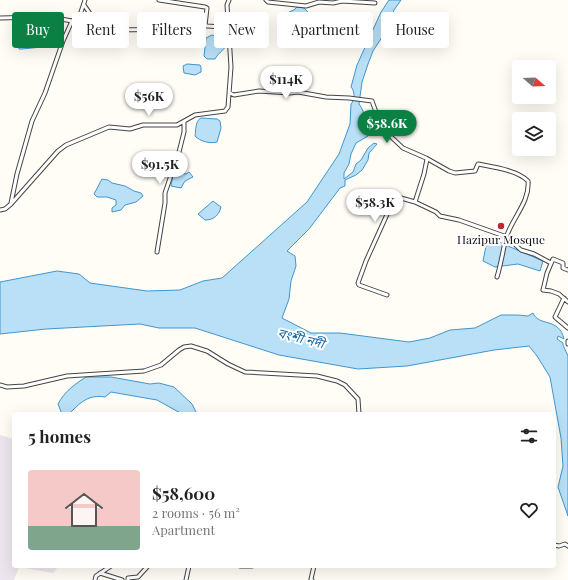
<!DOCTYPE html>
<meta charset="utf-8">
<style>
body{margin:0;font-family:"Playfair Display","Noto Sans Bengali",serif;background:#f6f6f6;color:#222;height:100vh;display:flex;flex-direction:column;font-size:15px;white-space:nowrap}
*{box-sizing:border-box;margin:0}
p{font-size:13px;color:#767676}
.icon{flex:none;width:22px;height:22px;fill:none;stroke:currentColor;stroke-width:2;stroke-linecap:round;stroke-linejoin:round}
.map{position:relative;flex:1;overflow:hidden}
.side{position:absolute;left:12px;top:412px;width:544px;height:156px;display:flex;flex-direction:column;background:#fff;border-radius:4px;box-shadow:0 4px 16px #0002}
.side>*{flex:none}
.banner{position:absolute;left:12px;top:12px;width:544px;height:36px;display:flex;gap:8px}
.needle{width:26px;rotate:109deg}
.buttons{position:absolute;left:512px;top:60px;display:grid;gap:8px}
.buttons a{display:grid;place-items:center;width:44px;height:44px;border-radius:4px;background:#fff;box-shadow:0 4px 16px #0002;font-size:20px}
.price{position:absolute;translate:-50% -34px;padding:0 9px;border-radius:14px;background:#fff;color:#222;font-size:13px;line-height:26px;filter:drop-shadow(0 1px 2px #0008)}
.price::after{content:'';position:absolute;left:50%;top:24px;width:12px;height:9px;margin-left:-6px;background:inherit;clip-path:polygon(0 0,100% 0,50% 100%)}
.price.selected{background:#0b8043;color:#fff}
ul{padding:0;list-style:none}
li{display:flex;align-items:center;gap:12px;height:100px;padding:0 16px}
li+li{border-top:1px solid #e0e0e0}
li span{display:grid;place-items:center;flex:none;width:112px;height:80px;border-radius:4px;color:#555}
li>.icon{margin-inline-start:auto}
span .icon{width:48px;height:48px;fill:#fffc;stroke-width:1}
li b{font-size:17px}
h2{display:flex;justify-content:space-between;align-items:center;height:48px;padding:0 16px;font-size:17px}
.chip{padding:0 14px;border-radius:4px;background:#fff;box-shadow:0 4px 16px #0002;font-size:14px;line-height:36px}
.chip.selected{background:#0b8043;color:#fff}
.map>svg:first-child{display:block}
.industrial{fill:#eee6ef}
.water{fill:#b9e0f7;stroke:#3f96cf}
.lines{fill:none;stroke-linecap:round;stroke-linejoin:round}
.street-casing{stroke:#444;stroke-width:5}
.street{stroke:#fff;stroke-width:3}
.poi-dot{fill:#c4262e;stroke:#fff;stroke-width:1.5}
.labels{text-anchor:middle;stroke-width:4;stroke-linejoin:round;paint-order:stroke}
.poi-label{font-size:12px;fill:#111;stroke:#fff}
.water-label{font-size:13px;font-style:italic;fill:#1768a6;stroke:#fff}
</style>
<div class="map">
<svg width="568" height="580" viewBox="0 0 568 580">
<rect width="100%" height="100%" fill="#fffdf5"/>
<path class="industrial" d="M0 435 14 439V566H77L76 568 58 567 53 573 19 567 14 580H0Z"/>
<path class="water" d="M389 0H401L394 10 388 28 373 51 368 64 362 82 359 104C365 112 369 127 368 136L356 143 351 154 349 164 344 173V179L353 172 356 164 361 160 368 148 374 143 377 144 369 153 368 160 362 170 356 175 345 180V186L340 188 337 192 309 229 287 251 295 256 296 266 291 281 289 299 282 318 311 333H340L409 342 430 338 450 330 475 328 501 315H518L528 316 533 313C539 327 559 317 564 339L558 336 557 339 563 343V345L568 356V516L558 487 563 466 561 438 550 377 537 356 529 346 494 350 407 366 358 369 279 355 195 328H159L140 324 46 329 0 334V282L57 271 79 274 90 283 147 291 180 290 203 281 222 278 307 202 339 154 350 124 351 104C355 100 355 91 351 87L357 65 381 12Z
M297 7 304 8 308 12 305 16 309 21 307 28 303 32 288 29 292 15 289 12 294 10Z
M212 35 224 39C231 47 220 50 215 59H207L204 56 206 38Z
M20 36H54L57 39 58 43 56 46H52L22 49H19L18 44Z
M187 64 200 65 201 67V72L195 75 184 73 183 66Z
M201 118 217 119 220 121 221 128 217 142C209 144 200 141 195 136 196 130 195 121 201 118Z
M189 172 193 177 185 181 181 188 171 186 173 175 177 173 186 174Z
M102 179 108 180 112 183 125 186 134 191 141 193 143 196 136 202 125 205 121 210 112 212V208L116 205V200L107 197H97L94 194Z
M213 201 221 207C219 215 214 220 205 220L198 214Z
M488 236 501 243 543 261 540 271 518 264 495 267 483 261Z
M86 377H111L150 384 159 383 174 387 192 404 197 414H182L157 400 111 392 105 397C88 394 80 403 69 414H62L58 404C64 392 75 384 86 377Z"/>
<g class="lines">
<defs>
<path id="street" d="M159 0 205 7 207 8 205 26
M266 0 268 2 306 6 319 2 333 3 342 1 375 3
M84 5 98 25 112 30 191 29C196 29 202 26 207 26 215 26 220 28 228 26
M0 18C25 17 48 16 72 21
M230 93 234 95 259 91 290 93 298 92 326 97 349 98 372 101 380 123 387 133 403 148 426 158 449 171 455 173 475 171 478 164C493 167 517 170 528 181 530 202 512 218 506 238 503 250 501 264 497 277
M427 159 424 174 415 202 436 212 440 216 459 220 507 237 521 250 534 254 551 263
M11 203 17 174 32 121 45 93 63 41 72 21 80 15 85 0
M0 210 5 209 11 204 58 151 66 145 109 127 130 129 143 125H177L195 115 225 111 228 107 231 67 227 5 229 0
M157 252 165 203V193L179 152 184 132V121
M568 270 563 268V263L553 259 547 273 543 290 551 291 559 294 568 302
M387 295 359 285 358 283 366 261 394 199 401 198 415 202
M564 298 555 317 568 328
M568 341V344
M0 385 7 387 24 386 67 376 144 371 161 365 179 350 184 347 191 346 207 351 228 364 245 372 317 376 337 381 345 385 358 399 359 414
M554 545 559 546 565 544 568 546
M240 566H252
M100 573 122 580
M95 580 96 576 111 566
M128 580V578L138 577 148 566
M186 580 189 566
M312 580 311 579 314 566"/>
</defs>
<use href="#street" class="street-casing"/>
<use href="#street" class="street"/>
</g>
<circle class="poi-dot" cx="501" cy="226" r="4"/>
<g class="labels">
<g class="poi-label">
<text x="501" y="244">Hazipur Mosque</text>
</g>
<g class="water-label">
<text transform="translate(301 338) rotate(14)" y="5">বংশী নদী</text>
</g>
</g>
</svg>
<div class="buttons">
<a><svg class="needle" viewBox="-14 -14 28 28"><path d="M0-13l5 13h-10z" fill="#e53935"/><path d="M0 13l5-13h-10z" fill="#767676"/></svg></a>
<a><svg class="icon" aria-label="layers" viewBox="0 0 24 24"><path d="M12 4l9 5-9 5-9-5zM3 14l9 5 9-5"/></svg></a>
</div>
<b class="price" style="left:286px;top:100px">$114K</b>
<b class="price" style="left:149px;top:117px">$56K</b>
<b class="price selected" style="left:387px;top:144px">$58.6K</b>
<b class="price" style="left:160px;top:185px">$91.5K</b>
<b class="price" style="left:375px;top:223px">$58.3K</b>
<div class="banner">
<a class="chip selected">Buy</a>
<a class="chip">Rent</a>
<a class="chip">Filters</a>
<a class="chip">New</a>
<a class="chip">Apartment</a>
<a class="chip">House</a>
</div>
<section class="side">
<h2>5 homes<svg class="icon" aria-label="filters" viewBox="0 0 24 24"><path d="M4 7h16M4 17h16"/><circle cx="9" cy="7" r="2"/><circle cx="15" cy="17" r="2"/></svg></h2>
<ul>
<li><span style="background:linear-gradient(#f6c9c9 70%,#7fa58c 0)"><svg class="icon" aria-label="home" viewBox="0 0 24 24"><path d="M3 11l9-7 9 7M6 9v11h12V9"/></svg></span><div><b>$58,600</b><p>2 rooms · 56 m²</p><p>Apartment</p></div><svg class="icon" aria-label="heart" viewBox="0 0 24 24"><path d="M12 20l-8-8c-3-5 5-10 8-4 3-6 11-1 8 4z"/></svg></li>
</ul>
</section>
</div>
